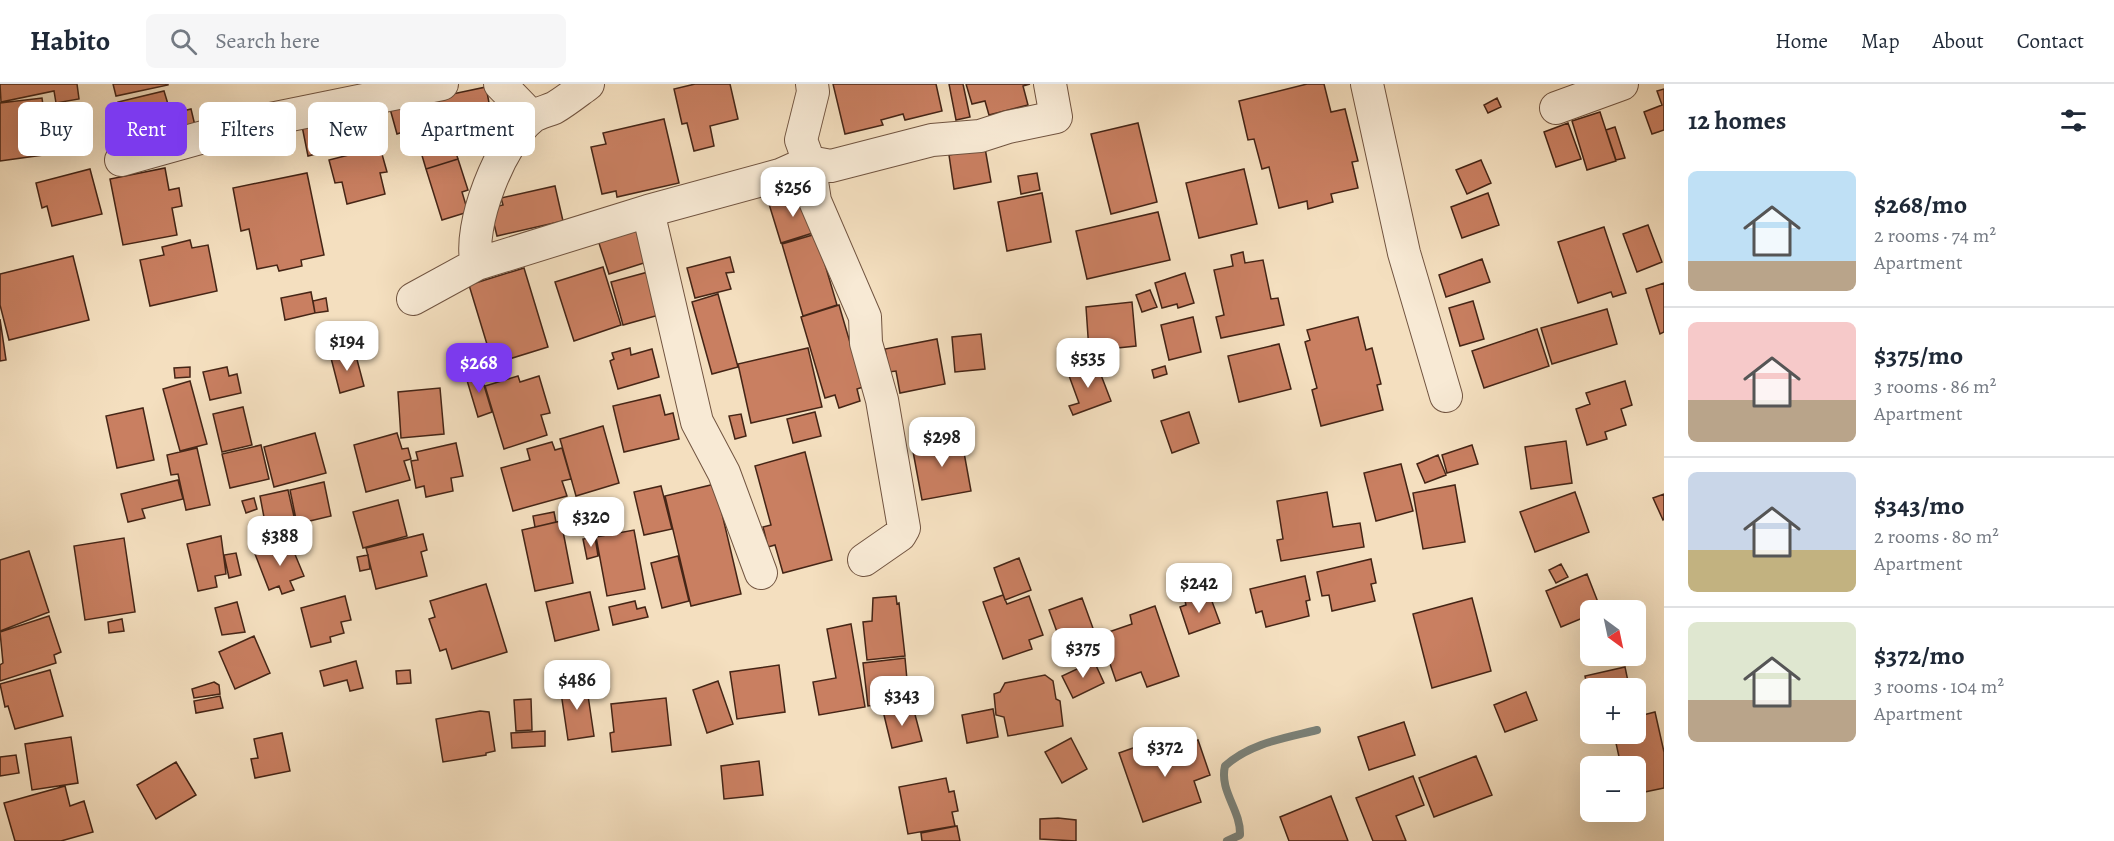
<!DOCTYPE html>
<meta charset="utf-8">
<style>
body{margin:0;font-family:Alegreya,serif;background:#f6f6f7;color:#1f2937;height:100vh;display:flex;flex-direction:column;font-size:22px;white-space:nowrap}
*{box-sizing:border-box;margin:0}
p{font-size:20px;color:#747a83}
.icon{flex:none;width:33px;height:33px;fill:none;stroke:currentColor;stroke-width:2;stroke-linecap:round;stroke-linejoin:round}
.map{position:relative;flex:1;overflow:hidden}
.drawer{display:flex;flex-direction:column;background:#fff;width:450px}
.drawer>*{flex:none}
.hud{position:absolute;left:18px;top:18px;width:570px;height:54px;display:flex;gap:12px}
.needle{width:39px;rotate:147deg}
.buttons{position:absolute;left:1580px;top:516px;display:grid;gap:12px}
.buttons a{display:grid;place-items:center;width:66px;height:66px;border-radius:9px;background:#fff;box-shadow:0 6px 24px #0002;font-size:30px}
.price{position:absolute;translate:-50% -51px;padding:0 14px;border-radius:12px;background:#fff;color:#222;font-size:20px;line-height:39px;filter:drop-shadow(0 2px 3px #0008)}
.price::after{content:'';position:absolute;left:50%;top:36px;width:18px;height:14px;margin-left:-9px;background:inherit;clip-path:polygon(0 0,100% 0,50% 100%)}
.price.on{background:#7c3aed;color:#fff}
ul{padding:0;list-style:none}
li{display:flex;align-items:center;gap:18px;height:150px;padding:0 24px}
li+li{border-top:2px solid #e0e1e3}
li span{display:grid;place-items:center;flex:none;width:168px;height:120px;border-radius:9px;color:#555}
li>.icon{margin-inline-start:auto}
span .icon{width:72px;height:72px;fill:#fffc;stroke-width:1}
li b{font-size:26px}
h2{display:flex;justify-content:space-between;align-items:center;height:72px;padding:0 24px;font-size:26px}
.chip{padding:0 21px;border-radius:9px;background:#fff;box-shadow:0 6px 24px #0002;font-size:21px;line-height:54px}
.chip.on{background:#7c3aed;color:#fff}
header{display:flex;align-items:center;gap:36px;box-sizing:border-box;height:84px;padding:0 30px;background:#fff;border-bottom:2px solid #e0e1e3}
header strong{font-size:28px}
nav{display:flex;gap:33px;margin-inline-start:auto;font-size:21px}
.search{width:420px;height:54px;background:#f6f6f7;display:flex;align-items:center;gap:15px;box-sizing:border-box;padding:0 21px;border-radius:9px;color:#747a83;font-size:22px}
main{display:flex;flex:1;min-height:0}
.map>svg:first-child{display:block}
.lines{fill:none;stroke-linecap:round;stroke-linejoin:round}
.stream{stroke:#7a8077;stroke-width:8}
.building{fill:#c97f61;stroke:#452516;stroke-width:1.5}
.street-casing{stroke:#715440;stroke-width:34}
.street{stroke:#f8ead5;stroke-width:32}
</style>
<header>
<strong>Habito</strong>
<div class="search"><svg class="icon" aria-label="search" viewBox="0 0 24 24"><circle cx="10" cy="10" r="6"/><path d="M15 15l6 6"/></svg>Search here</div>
<nav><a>Home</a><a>Map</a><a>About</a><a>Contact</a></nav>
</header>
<main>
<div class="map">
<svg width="1664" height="757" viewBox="0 0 1664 757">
<rect width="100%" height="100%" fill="#f4dfbf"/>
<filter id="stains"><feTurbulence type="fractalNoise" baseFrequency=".00333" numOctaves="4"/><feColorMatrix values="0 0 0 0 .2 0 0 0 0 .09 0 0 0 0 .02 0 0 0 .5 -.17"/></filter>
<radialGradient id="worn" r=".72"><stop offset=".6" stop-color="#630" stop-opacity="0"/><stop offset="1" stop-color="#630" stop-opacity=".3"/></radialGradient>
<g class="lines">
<path class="stream" d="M1227 757 1240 751C1241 726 1219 707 1225 682 1250 659 1285 654 1317 646"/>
</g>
<path class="building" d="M0 0H77L79 15 56 19 54 7 1 18Z
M113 0H168V1L116 12Z
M695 0H730L738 35 710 42 714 62 694 67 687 39 682 40 674 5Z
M833 0H936L942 27 905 36 903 30 881 36 883 41 845 50Z
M949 0H963L970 33 956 36Z
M966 0H1030L1023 2 1028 21 989 31 985 17 972 20Z
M1307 0H1324L1331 28 1345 25 1358 77 1352 78 1358 104 1331 110 1333 118 1308 125 1307 117 1279 124 1269 83 1262 85 1254 55 1248 56 1239 17Z
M486 3 490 24 443 35 438 13Z
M1664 5V46L1652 50 1644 28 1662 21 1657 7Z
M164 7 171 30 191 25 197 50 130 66 118 18Z
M42 14 50 70 0 77V19Z
M1497 14 1501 23 1488 29 1484 21Z
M402 18 409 46 397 50 389 21Z
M433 21 443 51 418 58 408 28Z
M1600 28 1616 77 1587 86 1572 37Z
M664 35 679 99 617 113 616 107 602 110 591 63 606 60 603 49Z
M330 36 336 65 308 72 302 42Z
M1138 39 1157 118 1111 130 1091 50Z
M1568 39 1581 75 1556 83 1544 48Z
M1615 43 1625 74 1616 76 1606 46Z
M443 51 448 68 455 66 458 75 426 85 418 58Z
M380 63 387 88 380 89 385 110 347 120 342 98 335 99 329 76Z
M985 64 991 98 954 105 949 71Z
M458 75 468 106 462 108 468 128 442 136 426 85Z
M1481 76 1491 99 1467 110 1456 86Z
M165 84 169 106 179 104 182 122 172 124 177 151 123 161 110 95Z
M90 85 102 130 52 142 47 122 42 124 36 99Z
M1244 85 1257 140 1199 154 1186 99Z
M307 89 324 171 301 176 302 182 279 187 277 181 257 185 249 145 241 147 233 104Z
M1037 89 1040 106 1021 110 1018 92Z
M555 102 563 137 497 152 490 124 503 121 501 114Z
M805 109 816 148 781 159 769 120Z
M1042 109 1051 158 1007 167 998 118Z
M1488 109 1499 141 1462 154 1451 123Z
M1158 128 1170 176 1087 195 1076 147Z
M635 141 647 178 609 190 597 153Z
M1648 141 1662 178 1637 188 1623 150Z
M1604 143 1626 209 1613 213 1611 208 1578 219 1558 158Z
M816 150 837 221 803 232 782 160Z
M190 156 192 164 208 161 217 207 150 222 140 176 164 171 162 163Z
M1243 168 1245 179 1263 176 1271 215 1278 214 1284 241 1221 254 1216 233 1224 231 1214 186 1233 182 1231 171Z
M73 172 89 236 9 256 0 221V190Z
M730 173 734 188 726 189 731 205 695 214 687 184Z
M1482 175 1490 198 1446 213 1439 191Z
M603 183 621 241 574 257 555 198Z
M524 184 548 263 493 280 469 201Z
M648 188 659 231 623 241 611 198Z
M1185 189 1194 219 1178 224 1177 220 1162 224 1155 199Z
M1664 199V248L1660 250 1646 205Z
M1150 206 1157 223 1142 228 1136 211Z
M311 208 315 229 285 236 281 214Z
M718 210 738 283 712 290 692 218Z
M326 214 328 227 315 229 313 217Z
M1473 217 1484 255 1460 262 1449 224Z
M1132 218 1136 262 1089 267 1086 223Z
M839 221 863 303 857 305 860 317 839 324 835 311 825 314 801 233Z
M1607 225 1617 260 1552 280 1541 244Z
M1193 233 1201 268 1169 276 1161 241Z
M1358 233 1366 266 1372 264 1381 300 1377 301 1383 326 1321 342 1312 306 1317 304 1305 258 1310 256 1307 246Z
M0 235 6 276 0 277Z
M1537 245 1549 282 1484 304 1472 267Z
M981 250 985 285 955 288 952 253Z
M937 255 945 300 900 309 896 287 889 288 885 265Z
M1279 260 1291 305 1239 318 1228 272Z
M630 264 631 271 652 265 659 293 618 305 610 277 614 275 612 269Z
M808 264 822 323 751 339 738 280Z
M355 268 364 302 340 309 331 274Z
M1096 278 1111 317 1073 331 1069 322 1079 319 1068 289Z
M1165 282 1167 290 1154 294 1152 286Z
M190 283V293L175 294 174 284Z
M227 283 229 292 237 290 241 309 210 316 203 288Z
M480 288 492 328 478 333 466 293Z
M518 292 520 298 539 292 550 329 541 331 547 351 504 365 485 302Z
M190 297 207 360 180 367 163 305Z
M1625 297 1632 321 1621 325 1626 341 1605 348 1607 355 1587 361 1576 325 1590 320 1586 309Z
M440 304 444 350 401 354 398 308Z
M660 311 665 331 673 329 679 355 624 368 613 322Z
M243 323 252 361 222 368 213 330Z
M143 324 154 376 117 384 106 332Z
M815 328 821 352 793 359 787 335Z
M1189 328 1199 359 1172 369 1161 337Z
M741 330 746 352 735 355 729 332Z
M603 342 619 399 576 412 560 355Z
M315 349 326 389 274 403 264 363Z
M397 349 402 365 408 364 411 375 404 377 410 396 366 408 354 361Z
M961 352 971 407 922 416 912 362Z
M1566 357 1572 399 1531 405 1525 363Z
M552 358 555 366 562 364 571 395 562 397 567 412 513 427 501 384 530 376 527 365Z
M456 359 463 392 451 394 453 407 426 413 424 402 416 404 411 377 418 376 416 368Z
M261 361 269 395 230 404 222 370Z
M1472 361 1478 380 1447 389 1442 371Z
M197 364 210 421 186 426 178 390 171 391 167 371Z
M805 368 832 476 783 489 775 461 768 463 763 443 771 441 755 382Z
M1438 371 1446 391 1425 399 1417 380Z
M1401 380 1413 427 1376 437 1364 389Z
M178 396 183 415 142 425 145 434 128 438 121 410Z
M324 398 331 432 297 440 290 406Z
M715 400 741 510 691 522 665 412Z
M1455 401 1465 458 1423 465 1413 409Z
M661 402 672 445 644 451 634 408Z
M288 406 295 437 266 444 260 412Z
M1327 408 1333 443 1360 439 1364 463 1281 477 1277 456 1283 455 1277 417Z
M1575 408 1589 448 1535 468 1520 428Z
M1664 410V435L1663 436 1653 414Z
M254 414 257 425 246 429 242 417Z
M398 416 407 452 363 464 353 428Z
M554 428 556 438 535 443 533 432Z
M561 437 573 499 535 507 522 446Z
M634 446 645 505 607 512 596 453Z
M423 450 427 466 421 468 427 492 376 505 366 464Z
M221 452 226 490 215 492 217 503 198 507 187 460Z
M595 453 598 472 587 475 583 455Z
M124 454 135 528 85 536 74 462Z
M289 456 304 492 290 497 294 506 282 510 279 502 269 506 255 470Z
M29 467 49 528 0 547V476Z
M236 469 241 491 229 494 224 471Z
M368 471 370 485 360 487 357 473Z
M678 472 689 517 662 524 651 479Z
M1019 474 1031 506 1005 516 994 484Z
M1371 475 1376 499 1371 500 1375 517 1332 527 1329 511 1322 512 1317 488Z
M1561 480 1568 493 1556 499 1549 486Z
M1587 490 1601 526H1590V531L1561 543 1546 507Z
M1305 492 1310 516 1306 517 1309 532 1266 543 1262 527 1256 529 1250 505Z
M486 500 507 568 452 585 446 565 440 567 429 535 435 533 430 517Z
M590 508 599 546 555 557 546 518Z
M1003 511 1007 520 1029 512 1043 551 1029 556 1032 565 1003 575 983 518Z
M345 512 351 536 341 538 344 549 330 553 331 558 311 563 301 524Z
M896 512 897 520 899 519 905 572 867 576 863 538 872 537 873 514Z
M1210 512 1220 539 1189 550 1180 523 1186 521 1185 517Z
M1082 514 1094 547 1061 559 1049 526Z
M1472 514 1491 587 1432 604 1413 530Z
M635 517 637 525 645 523 648 533 613 541 609 523Z
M237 518 245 548 222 551 215 524Z
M1155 522 1179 592 1147 603 1141 588 1116 597 1100 551 1132 540 1130 531Z
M49 532 61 568 54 571 56 579 0 597V581L3 579 0 548Z
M122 535 124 547 109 549 108 538Z
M851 540 865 623 819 631 813 598 836 594 827 545Z
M254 552 270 589 235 605 219 568Z
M905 574 909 617 868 622 863 579Z
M356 577 363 604 350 607 347 596 324 602 320 587Z
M1094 577 1104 599 1073 614 1062 592Z
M779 581 785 628 737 635 730 588Z
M1625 583 1629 602 1590 604V617L1585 592Z
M50 586 63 632 15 645 8 622 5 623 0 600Z
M410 586 411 599 397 600 396 587Z
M1045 591 1053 597 1056 615 1060 617 1063 642 1008 652 1004 633 996 631 994 610 1000 608 1005 599Z
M718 597 733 640 707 649 693 606Z
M214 598 219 601 220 610 194 614 192 605Z
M586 598 594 652 568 656 560 602Z
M1526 608 1537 636 1505 648 1494 621Z
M220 612 223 624 196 629 194 617Z
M666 614 671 661 612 668 610 649 614 648 611 620Z
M531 615 532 646 516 647 514 616Z
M895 623 896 628 913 623 922 657 892 664 883 627Z
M993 625 998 653 967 659 962 631Z
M480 627 489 628 495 667 486 669V671L443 678 436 635Z
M1655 628 1664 668V704L1635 710V682H1621L1614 650H1635V633Z
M1404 638 1415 671 1369 686 1358 653Z
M545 647V662L512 664 511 649Z
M282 649 290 687 255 694 251 675 258 674 254 655Z
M71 653 78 699 32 706 25 660Z
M1071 654 1087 685 1062 699 1045 668Z
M1198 656 1210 691 1194 697 1201 718 1143 738 1119 669 1147 659 1152 672Z
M16 671 19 689 0 692V673Z
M1476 672 1492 711 1434 733 1419 694Z
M759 677 763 711 724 715 721 682Z
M176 678 196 711 156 735 137 701Z
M1413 692 1424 721 1396 732 1406 757H1373L1356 714Z
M946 694 949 708 954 707 958 727 952 728 955 742 908 750 899 703Z
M65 702 70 722 84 717 93 748 61 757H15L4 719Z
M1331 712 1348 757H1289L1280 733Z
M1058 734 1076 736V757L1040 755V735Z
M957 742 960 757H922L921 749Z"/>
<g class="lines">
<defs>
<path id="street" d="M500 0 532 33
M812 0 813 8 801 56 809 78 815 117 865 233 866 259 882 316 904 444 900 451 864 476
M1367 0 1404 169 1446 312
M1556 24 1622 0
M121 76 261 37 442 0
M648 127 697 338 724 389 761 489
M477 180C467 143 501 57 532 33 538 29 547 27 554 24 566 17 577 8 588 0
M413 215 477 180 648 127 780 91 809 78 831 82 932 56 980 52 1008 43 1056 33 1050 0"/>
</defs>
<use href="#street" class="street-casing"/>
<use href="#street" class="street"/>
</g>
<rect width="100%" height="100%" filter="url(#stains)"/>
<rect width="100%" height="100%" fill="url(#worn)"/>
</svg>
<div class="buttons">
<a><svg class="needle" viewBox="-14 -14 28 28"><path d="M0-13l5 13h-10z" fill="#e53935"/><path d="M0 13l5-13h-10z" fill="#747a83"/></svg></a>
<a>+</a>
<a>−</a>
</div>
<b class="price" style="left:793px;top:134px">$256</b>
<b class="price" style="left:347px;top:288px">$194</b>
<b class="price" style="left:1088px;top:305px">$535</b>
<b class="price on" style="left:479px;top:310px">$268</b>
<b class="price" style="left:942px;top:384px">$298</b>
<b class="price" style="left:591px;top:464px">$320</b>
<b class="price" style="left:280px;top:483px">$388</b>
<b class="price" style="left:1199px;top:530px">$242</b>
<b class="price" style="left:1083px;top:595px">$375</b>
<b class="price" style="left:577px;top:627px">$486</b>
<b class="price" style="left:902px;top:643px">$343</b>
<b class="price" style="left:1165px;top:694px">$372</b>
<div class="hud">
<a class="chip">Buy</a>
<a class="chip on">Rent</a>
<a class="chip">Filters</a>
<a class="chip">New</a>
<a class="chip">Apartment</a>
</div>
</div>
<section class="drawer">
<h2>12 homes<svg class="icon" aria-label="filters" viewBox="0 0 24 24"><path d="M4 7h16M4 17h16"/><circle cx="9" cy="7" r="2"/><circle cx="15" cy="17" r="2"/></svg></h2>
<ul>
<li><span style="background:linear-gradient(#bfe0f5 75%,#b9a48a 0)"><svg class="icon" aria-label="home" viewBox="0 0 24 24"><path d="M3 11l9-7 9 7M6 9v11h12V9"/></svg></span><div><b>$268/mo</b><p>2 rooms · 74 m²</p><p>Apartment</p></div></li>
<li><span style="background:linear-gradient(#f6c9c9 65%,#b9a48a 0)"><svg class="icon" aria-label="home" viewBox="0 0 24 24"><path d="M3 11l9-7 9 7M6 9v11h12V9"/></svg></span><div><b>$375/mo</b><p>3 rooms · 86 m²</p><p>Apartment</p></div></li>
<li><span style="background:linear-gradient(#c9d6e8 65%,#c2b280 0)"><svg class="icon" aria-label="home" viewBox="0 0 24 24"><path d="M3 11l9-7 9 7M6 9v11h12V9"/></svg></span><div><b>$343/mo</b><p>2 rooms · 80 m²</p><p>Apartment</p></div></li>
<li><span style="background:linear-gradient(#dfe7d0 65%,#b9a48a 0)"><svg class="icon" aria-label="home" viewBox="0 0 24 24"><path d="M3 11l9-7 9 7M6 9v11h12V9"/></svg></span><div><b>$372/mo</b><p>3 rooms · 104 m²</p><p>Apartment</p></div></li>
</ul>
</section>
</main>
